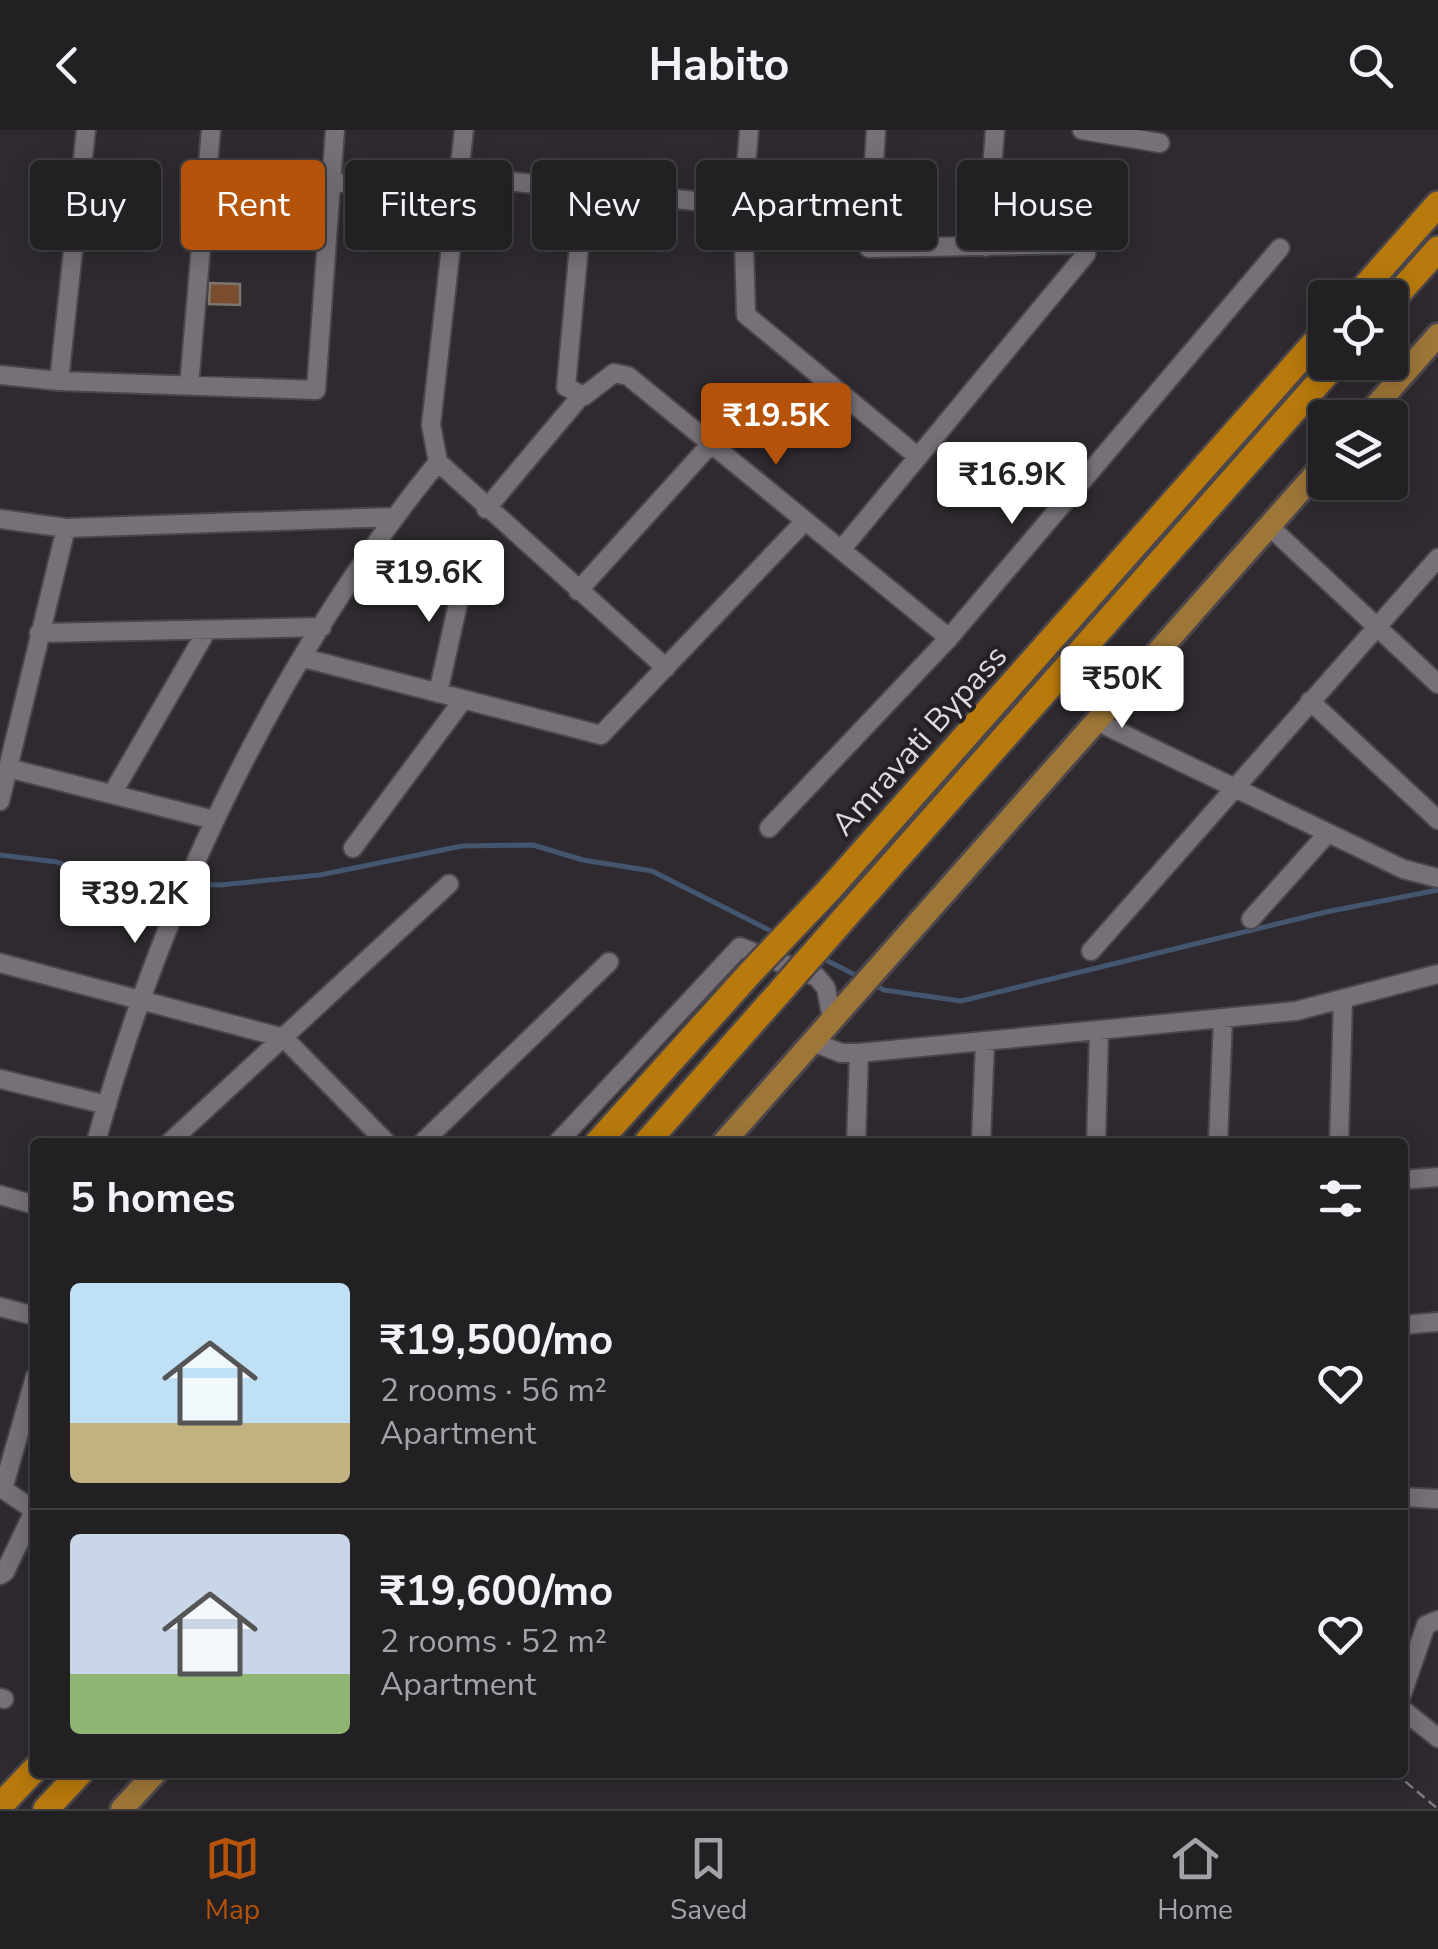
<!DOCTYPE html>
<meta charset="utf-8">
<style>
body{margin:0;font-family:"Nunito Sans",sans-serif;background:#2e2d30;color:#f1f3f6;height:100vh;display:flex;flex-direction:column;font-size:38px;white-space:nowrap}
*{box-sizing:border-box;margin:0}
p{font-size:32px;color:#a2a3a6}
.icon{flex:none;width:55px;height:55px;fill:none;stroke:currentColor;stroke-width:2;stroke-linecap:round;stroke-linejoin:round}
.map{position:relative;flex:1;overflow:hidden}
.drawer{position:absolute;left:30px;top:1008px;width:1378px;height:640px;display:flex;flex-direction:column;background:#222023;border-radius:10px;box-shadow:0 5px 25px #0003,0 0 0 2px #3f3e41}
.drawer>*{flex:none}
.hud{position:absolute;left:30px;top:30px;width:1380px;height:90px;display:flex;gap:20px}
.buttons{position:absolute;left:1308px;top:150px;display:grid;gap:20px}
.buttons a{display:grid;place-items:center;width:100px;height:100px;border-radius:10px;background:#222023;box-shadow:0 5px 25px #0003,0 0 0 2px #3f3e41;font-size:50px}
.price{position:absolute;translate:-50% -85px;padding:0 22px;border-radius:10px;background:#fff;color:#222;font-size:32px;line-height:65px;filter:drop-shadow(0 2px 5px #0008)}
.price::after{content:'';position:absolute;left:50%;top:60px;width:30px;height:22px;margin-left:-15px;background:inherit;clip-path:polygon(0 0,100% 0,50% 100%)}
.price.selected{background:#b45309;color:#fff}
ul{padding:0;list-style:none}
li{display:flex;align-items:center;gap:30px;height:250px;padding:0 40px}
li+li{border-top:2px solid #3f3e41}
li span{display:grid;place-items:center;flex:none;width:280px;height:200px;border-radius:10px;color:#555}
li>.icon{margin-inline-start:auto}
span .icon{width:120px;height:120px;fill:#fffc;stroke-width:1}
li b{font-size:42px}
h2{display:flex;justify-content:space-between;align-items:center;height:120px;padding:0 40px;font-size:42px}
.pill{padding:0 35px;border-radius:10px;background:#222023;box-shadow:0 5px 25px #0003,0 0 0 2px #3f3e41;font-size:35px;line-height:90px}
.pill.selected{background:#b45309;color:#fff}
header{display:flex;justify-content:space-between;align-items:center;height:130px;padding:0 40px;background:#222023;font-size:45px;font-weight:700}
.menu{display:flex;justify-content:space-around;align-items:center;height:140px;border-top:2px solid #3f3e41;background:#222023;font-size:28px;color:#a2a3a6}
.menu a{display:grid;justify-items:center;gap:5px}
.menu .selected{color:#b45309}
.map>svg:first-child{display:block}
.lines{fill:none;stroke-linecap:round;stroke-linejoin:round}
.stream{stroke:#44556f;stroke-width:5}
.building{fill:#7a4d2e;stroke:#7c7570;stroke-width:2.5}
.minor-casing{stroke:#4a464b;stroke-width:22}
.major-casing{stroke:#4a464b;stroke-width:28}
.highway-casing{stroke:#4a464b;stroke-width:30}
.path{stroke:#7c797d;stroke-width:2.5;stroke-dasharray:10 5;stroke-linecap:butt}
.minor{stroke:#767178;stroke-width:18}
.major{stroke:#9e7638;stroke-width:22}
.highway{stroke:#b97a0d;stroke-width:25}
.highway-bridge-casing{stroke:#4a464b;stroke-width:30;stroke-linecap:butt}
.highway-bridge{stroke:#b97a0d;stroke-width:25}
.labels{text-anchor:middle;stroke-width:8;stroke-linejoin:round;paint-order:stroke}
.street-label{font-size:32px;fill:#dddbde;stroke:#242025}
</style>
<header><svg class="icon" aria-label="back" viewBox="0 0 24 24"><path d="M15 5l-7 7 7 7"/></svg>Habito<svg class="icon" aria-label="search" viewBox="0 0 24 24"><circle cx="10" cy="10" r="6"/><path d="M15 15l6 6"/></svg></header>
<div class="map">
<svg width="1438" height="1679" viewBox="0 0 1438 1679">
<rect width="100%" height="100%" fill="#2e2a2f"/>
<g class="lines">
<path class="stream" d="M0 725 57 732 108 751 220 755 320 745 462 716 533 715 583 730 652 741 777 804
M822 828 861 848
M871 853 884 860 961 871 1326 782 1438 760"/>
</g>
<path class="building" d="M210 153 240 154V175L209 174Z"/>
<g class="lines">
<defs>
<path id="minor" d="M464 0 431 295 438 332 666 538
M1082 0 1160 13
M333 52 390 56 420 44 458 46 743 76 749 0
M584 62 566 257 584 266 614 243 628 246 949 508
M743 76 746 185 917 326
M986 117 995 0
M0 245 59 251 316 260 335 0
M59 251 86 0
M189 256 211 0
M486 379 581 266
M0 389 66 398 393 387
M1269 396 1438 554
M66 398 8 638 214 690
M841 420 1086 124 1079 114 869 118 876 0
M578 461 709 316
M39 503 322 497
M304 528 601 605 804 392
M438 563 466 438
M1310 571 1438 690
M1096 591 1403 739 1438 748
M112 664 206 502
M0 671 8 638
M769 698 949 508 1280 118
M353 718 463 570
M1251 789 1328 703
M1091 821 1438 428
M0 833 284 908 386 1012
M813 912 841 923H859L1296 881 1438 844
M0 949 107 975
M96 1012C163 769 278 529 438 332
M170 1012 449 754
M423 1012 609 832
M558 1012 740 817 817 847 826 858 832 889
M856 1012 859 923
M981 1012 985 912
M1096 1012 1099 901
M1218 1012 1223 888
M1339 1012 1343 870
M1402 1050 1438 1047
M0 1065 35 1075
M0 1177 35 1186
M1402 1195 1438 1192
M0 1357 35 1381
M3 1359 35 1247
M1402 1367 1438 1369
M0 1445 5 1442 34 1381
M1402 1564 1426 1495 1438 1490
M0 1568 4 1569
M1402 1579 1438 1608"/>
<path id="major" d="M1365 288 1438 205
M724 1012 1325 333
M122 1679 156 1642"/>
<path id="highway" d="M1355 168 1438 74
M1390 173 1438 119
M829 760 1325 201
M848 784 1337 232
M598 1012 752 841
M647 1012 785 856
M0 1676 35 1639
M46 1679 81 1642"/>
</defs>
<use href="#minor" class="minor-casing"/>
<use href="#major" class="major-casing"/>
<use href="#highway" class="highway-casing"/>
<path class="path" d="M1394 1642 1438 1679"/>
<use href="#minor" class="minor"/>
<use href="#major" class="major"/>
<use href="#highway" class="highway"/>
<defs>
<path id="highway-bridge" d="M752 841 829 760
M785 856 848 784"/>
</defs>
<use href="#highway-bridge" class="highway-bridge-casing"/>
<use href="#highway-bridge" class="highway-bridge"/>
</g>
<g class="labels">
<g class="street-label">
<text transform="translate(919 610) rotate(-48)" y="11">Amravati Bypass</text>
</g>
</g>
</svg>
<div class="buttons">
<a><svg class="icon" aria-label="locate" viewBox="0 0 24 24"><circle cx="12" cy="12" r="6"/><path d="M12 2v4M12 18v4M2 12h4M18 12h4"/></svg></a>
<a><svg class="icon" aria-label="layers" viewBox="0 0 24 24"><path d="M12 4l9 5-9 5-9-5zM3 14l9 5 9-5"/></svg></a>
</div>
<b class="price selected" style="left:776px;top:338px">₹19.5K</b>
<b class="price" style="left:1012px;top:397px">₹16.9K</b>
<b class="price" style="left:429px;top:495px">₹19.6K</b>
<b class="price" style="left:1122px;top:601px">₹50K</b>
<b class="price" style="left:135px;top:816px">₹39.2K</b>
<div class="hud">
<a class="pill">Buy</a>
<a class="pill selected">Rent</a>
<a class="pill">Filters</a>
<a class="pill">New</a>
<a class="pill">Apartment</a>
<a class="pill">House</a>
</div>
<section class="drawer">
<h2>5 homes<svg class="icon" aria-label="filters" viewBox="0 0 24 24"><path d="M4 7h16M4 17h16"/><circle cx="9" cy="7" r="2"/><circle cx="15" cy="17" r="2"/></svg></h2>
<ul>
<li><span style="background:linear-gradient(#bfe0f5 70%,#c2b280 0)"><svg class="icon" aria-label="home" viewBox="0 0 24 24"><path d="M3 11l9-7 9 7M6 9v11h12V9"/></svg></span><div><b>₹19,500/mo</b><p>2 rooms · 56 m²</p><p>Apartment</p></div><svg class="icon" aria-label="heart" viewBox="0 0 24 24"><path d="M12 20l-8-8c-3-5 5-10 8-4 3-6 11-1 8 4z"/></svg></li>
<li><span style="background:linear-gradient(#c9d6e8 70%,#8fb573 0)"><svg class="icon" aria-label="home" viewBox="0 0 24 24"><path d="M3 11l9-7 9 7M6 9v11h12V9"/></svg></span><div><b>₹19,600/mo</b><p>2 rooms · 52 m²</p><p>Apartment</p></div><svg class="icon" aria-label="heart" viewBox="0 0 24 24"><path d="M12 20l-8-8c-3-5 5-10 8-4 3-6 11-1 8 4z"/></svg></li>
</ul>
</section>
</div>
<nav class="menu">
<a class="selected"><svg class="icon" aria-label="map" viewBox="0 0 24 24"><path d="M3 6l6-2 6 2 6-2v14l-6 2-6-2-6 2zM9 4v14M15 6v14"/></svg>Map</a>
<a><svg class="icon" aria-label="saved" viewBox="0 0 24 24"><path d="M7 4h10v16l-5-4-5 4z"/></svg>Saved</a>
<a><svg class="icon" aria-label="home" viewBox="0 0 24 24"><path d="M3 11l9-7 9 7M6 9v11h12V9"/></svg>Home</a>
</nav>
